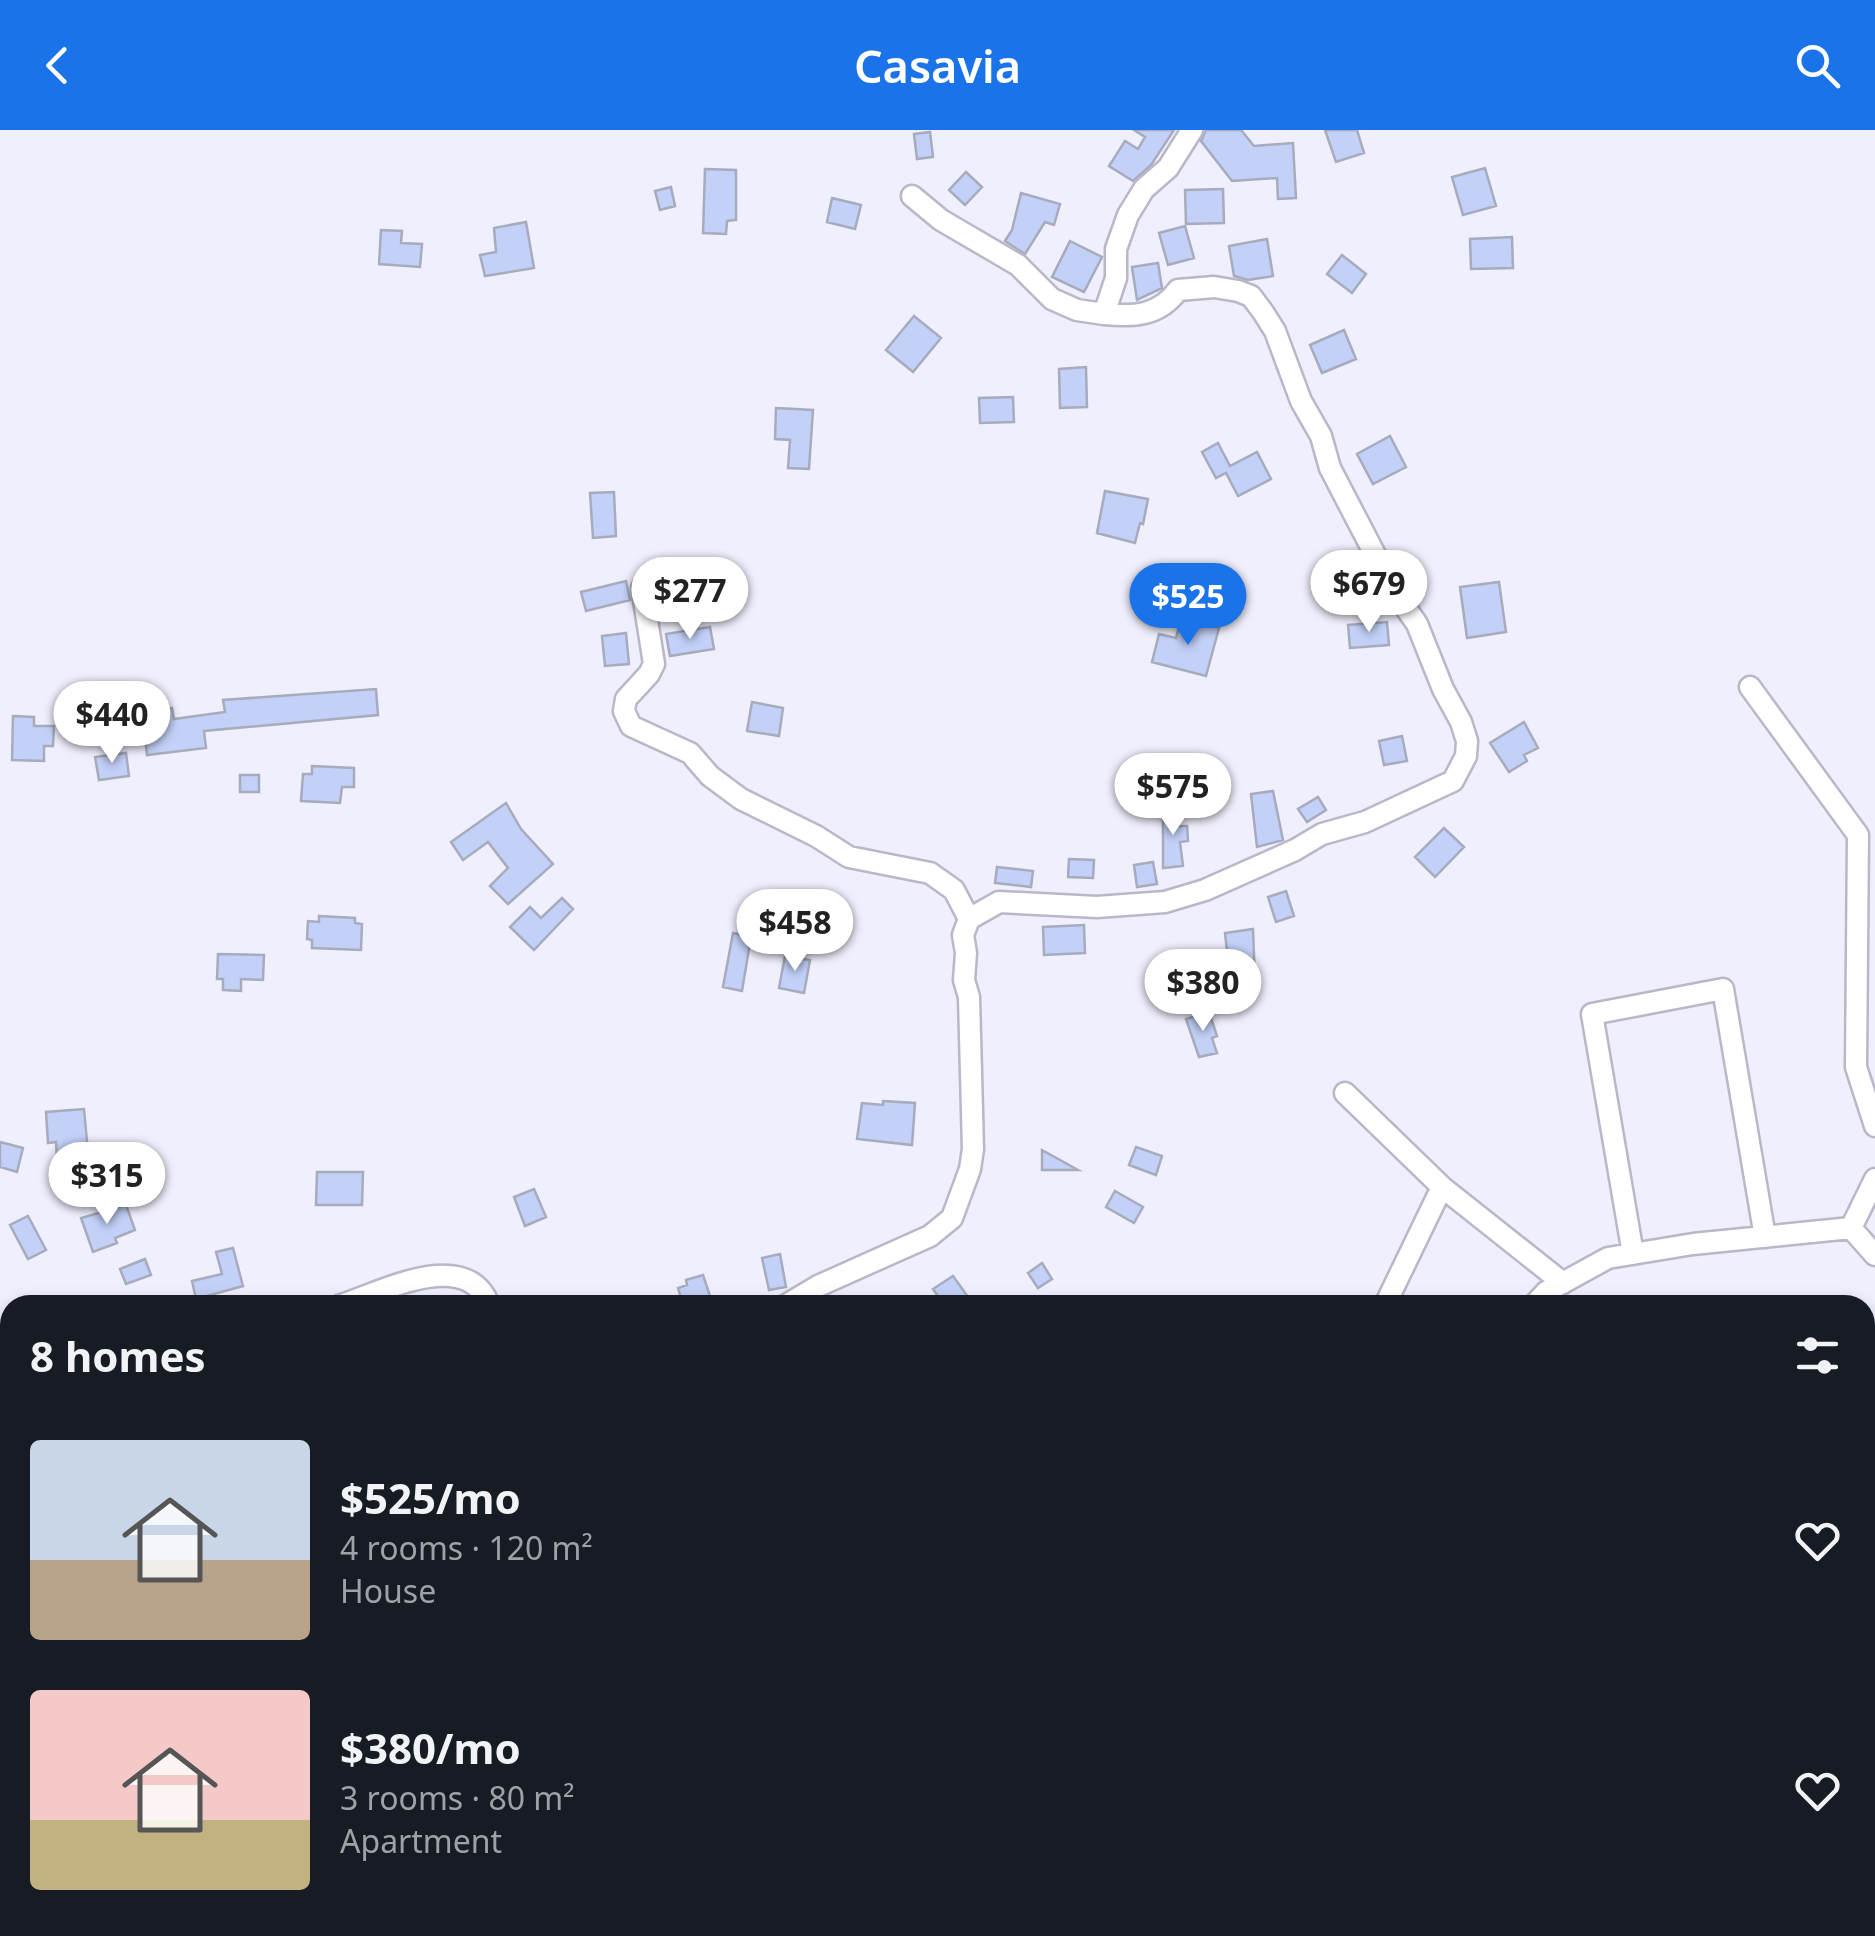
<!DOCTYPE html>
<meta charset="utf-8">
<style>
body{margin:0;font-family:"Noto Sans",sans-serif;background:#242831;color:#f1f3f6;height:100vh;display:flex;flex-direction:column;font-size:38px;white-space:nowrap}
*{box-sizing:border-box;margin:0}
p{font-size:32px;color:#9ea1a6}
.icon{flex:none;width:55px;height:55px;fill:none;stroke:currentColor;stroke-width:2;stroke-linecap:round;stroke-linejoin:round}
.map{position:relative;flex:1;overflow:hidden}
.side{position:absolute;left:0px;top:1165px;width:1875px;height:642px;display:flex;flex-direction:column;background:#171b24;border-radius:30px 30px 0 0;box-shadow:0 5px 15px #0003}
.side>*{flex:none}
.price{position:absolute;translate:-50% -85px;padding:0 22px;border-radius:35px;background:#fff;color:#222;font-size:32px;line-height:65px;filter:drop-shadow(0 2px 5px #0008)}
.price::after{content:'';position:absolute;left:50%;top:60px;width:30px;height:22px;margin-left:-15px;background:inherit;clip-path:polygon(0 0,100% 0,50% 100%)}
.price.on{background:#1a73e8;color:#fff}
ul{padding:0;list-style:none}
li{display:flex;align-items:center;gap:30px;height:250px;padding:0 30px}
li span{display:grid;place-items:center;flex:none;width:280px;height:200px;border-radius:10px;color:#555}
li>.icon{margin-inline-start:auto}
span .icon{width:120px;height:120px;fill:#fffc;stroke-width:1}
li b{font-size:42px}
h2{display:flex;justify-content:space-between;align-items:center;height:120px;padding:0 30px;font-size:42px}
header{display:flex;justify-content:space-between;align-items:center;height:130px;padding:0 30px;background:#1a73e8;color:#fff;font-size:45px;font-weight:600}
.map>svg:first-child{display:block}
.building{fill:#c3d0f7;stroke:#a6acbd;stroke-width:2.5}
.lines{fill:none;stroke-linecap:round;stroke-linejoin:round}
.minor-casing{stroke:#b9b7c8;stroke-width:25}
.major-casing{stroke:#b9b7c8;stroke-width:32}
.minor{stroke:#fff;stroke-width:20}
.major{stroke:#fff;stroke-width:28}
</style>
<header><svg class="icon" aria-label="back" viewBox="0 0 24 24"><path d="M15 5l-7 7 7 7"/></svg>Casavia<svg class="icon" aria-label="search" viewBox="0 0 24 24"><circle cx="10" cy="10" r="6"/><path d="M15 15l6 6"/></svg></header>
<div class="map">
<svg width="1875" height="1806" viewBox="0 0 1875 1806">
<rect width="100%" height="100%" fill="#f0effd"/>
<path class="building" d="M1134 0H1174L1151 35 1133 51 1109 36 1125 11 1138 19 1145 7Z
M1206 0H1241L1254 16 1293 13 1296 68 1278 69 1277 48 1232 51 1201 11Z
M1325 0H1357L1364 23 1336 32Z
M930 2 933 27 917 29 914 4Z
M1485 38 1496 76 1463 85 1452 47Z
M705 39 736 40V90L727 91 726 104 703 103Z
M966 42 982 57 965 75 949 60Z
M671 57 675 76 660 80 655 61Z
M1223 59 1224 93 1186 94 1185 60Z
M1021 63 1060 74 1054 95 1045 92 1025 124 1005 111 1012 100Z
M832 68 861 75 855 99 827 92Z
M526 92 534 138 485 146 480 125 496 122 494 98Z
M1185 96 1194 128 1168 135 1159 103Z
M381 100 402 101 401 113 422 114 420 137 379 134Z
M1512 107 1513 138 1471 139 1470 109Z
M1267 109 1273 146 1248 150 1234 146 1229 116Z
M1070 111 1102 127 1084 162 1052 147Z
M1342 125 1366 144 1352 163 1327 144Z
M1158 133 1162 158 1137 170 1132 137Z
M914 186 941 208 913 242 886 220Z
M1344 200 1356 229 1322 243 1310 215Z
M1086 237 1087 277 1060 278 1059 239Z
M1013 267 1014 292 980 293 979 268Z
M776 278 813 280 809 339 788 338 790 310 775 309Z
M1390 306 1406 337 1373 354 1357 324Z
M1218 313 1230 336 1257 322 1271 349 1238 366 1226 343 1216 348 1202 322Z
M1105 361 1148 369 1143 394 1140 393 1135 413 1097 403Z
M614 362 616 406 593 408 590 363Z
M626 451 630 470 586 481 581 462Z
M1499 452 1506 502 1467 508 1460 457Z
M1181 488 1219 498 1206 546 1152 532 1159 504 1176 508Z
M1387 492 1389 515 1350 518 1348 495Z
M710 497 714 519 670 526 666 504Z
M626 503 629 534 605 536 602 506Z
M376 559 378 585 204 601 206 618 147 625 142 582 172 578 174 589 225 582 223 570Z
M752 572 783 578 779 606 747 601Z
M13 586 34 587V596H54L53 616H44V631L12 630Z
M1524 592 1538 618 1524 625 1527 631 1509 642 1490 613Z
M1402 606 1407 631 1384 635 1379 611Z
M126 623 129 646 99 650 95 627Z
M312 636 354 638V657H342L340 673 301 671 303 644H312Z
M240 645H259V662H240Z
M1273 661 1283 710 1257 717 1251 664Z
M1318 667 1326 680 1307 692 1298 679Z
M506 673 521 699 553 734 508 774 490 756 508 738 488 712 463 730 451 712Z
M1175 674 1178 696H1187L1188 711 1180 712 1183 736 1163 738V675Z
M1444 698 1464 717 1435 747 1415 727Z
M1069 729 1094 730 1093 748 1068 747Z
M1153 732 1157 754 1137 757 1134 735Z
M997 737 1033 741 1031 757 995 753Z
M1286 761 1294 786 1276 792 1268 767Z
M562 768 573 779 534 820 510 797 530 777 541 788Z
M319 786 355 788V793L362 794 361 820 312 818V810L307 809 308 791 319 792Z
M1084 795 1085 823 1044 825 1043 797Z
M1253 799 1255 850 1234 851V829L1228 830 1225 803Z
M733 803 751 807 742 861 723 857Z
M218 824 264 825 263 850 241 849V861L223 860V849H217Z
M785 826 810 830 804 863 779 858Z
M1209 882 1217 906 1212 908 1217 923 1199 927 1186 889Z
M883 971 915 973 912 1015 857 1009 862 973 883 975Z
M84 979 88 1022 104 1021 105 1044 58 1047 56 1012 48 1013 46 982Z
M0 1012 23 1018 17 1042 0 1037Z
M1136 1017 1162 1026 1156 1045 1129 1035Z
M1042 1020 1078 1040H1042Z
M317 1042H363L362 1075H316Z
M534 1059 546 1087 525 1096 514 1067Z
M1115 1061 1143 1077 1134 1093 1106 1077Z
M126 1075 135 1100 115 1108 117 1113 93 1122 81 1088Z
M28 1086 46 1120 28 1129 10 1095Z
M233 1118 243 1156 196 1169 192 1151 222 1144 216 1122Z
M780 1124 786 1157 769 1160 762 1128Z
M145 1129 151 1145 126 1154 120 1139Z
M1042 1133 1052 1149 1038 1158 1028 1143Z
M703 1145 713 1175H683L678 1158 687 1155 686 1150Z
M953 1146 968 1167 956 1175H944L933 1159Z"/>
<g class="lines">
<defs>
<path id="minor" d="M912 66 941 90 1018 135 1052 169 1077 180 1104 184
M642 458 654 534 649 544 626 569 624 581 631 596 690 623 710 646 741 669 816 706 849 727 930 743 954 760 969 789
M1750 557 1858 705 1856 937 1875 996
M1345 963 1442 1057
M1851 1098 1875 1049
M1851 1098 1875 1125
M1633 1124 1592 884 1723 859 1765 1107
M341 1175C382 1162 466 1116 489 1175
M786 1175 818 1156 930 1106 952 1088 970 1039 973 1019 969 867 964 850 966 823 963 805 969 789 999 772 1097 777 1165 772 1205 760 1295 720 1322 704 1365 692 1453 651 1466 626 1467 611 1461 592 1443 559 1417 494 1394 461 1330 338 1321 306 1301 271 1275 201 1263 182 1251 166 1238 161 1214 157 1178 160C1159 186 1134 187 1104 184L1116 148V119L1128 85 1144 59 1168 38 1192 0
M1385 1175 1442 1057 1563 1153
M1534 1175 1546 1162 1608 1128 1693 1114 1851 1098
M0 1332 10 1328
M1865 1767 1875 1770
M1401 1798 1403 1806"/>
<path id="major" d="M0 1345 10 1372
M0 1529 10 1491"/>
</defs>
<use href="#minor" class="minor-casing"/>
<use href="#major" class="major-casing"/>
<use href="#minor" class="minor"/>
<use href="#major" class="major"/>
</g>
</svg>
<b class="price" style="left:1369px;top:505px">$679</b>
<b class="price" style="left:690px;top:512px">$277</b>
<b class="price on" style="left:1188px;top:518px">$525</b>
<b class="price" style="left:112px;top:636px">$440</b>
<b class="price" style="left:1173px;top:708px">$575</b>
<b class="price" style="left:795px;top:844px">$458</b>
<b class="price" style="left:1203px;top:904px">$380</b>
<b class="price" style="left:107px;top:1097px">$315</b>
<section class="side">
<h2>8 homes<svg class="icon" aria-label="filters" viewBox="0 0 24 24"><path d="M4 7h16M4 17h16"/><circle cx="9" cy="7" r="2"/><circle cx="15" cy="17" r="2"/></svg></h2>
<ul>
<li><span style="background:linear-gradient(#c9d6e8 60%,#b9a48a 0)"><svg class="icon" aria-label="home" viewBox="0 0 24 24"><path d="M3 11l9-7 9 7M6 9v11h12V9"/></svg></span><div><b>$525/mo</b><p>4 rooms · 120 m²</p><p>House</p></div><svg class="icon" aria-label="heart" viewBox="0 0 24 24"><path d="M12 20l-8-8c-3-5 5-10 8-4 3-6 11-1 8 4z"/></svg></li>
<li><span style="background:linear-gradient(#f6c9c9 65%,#c2b280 0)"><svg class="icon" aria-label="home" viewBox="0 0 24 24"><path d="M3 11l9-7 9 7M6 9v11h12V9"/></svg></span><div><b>$380/mo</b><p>3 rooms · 80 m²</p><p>Apartment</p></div><svg class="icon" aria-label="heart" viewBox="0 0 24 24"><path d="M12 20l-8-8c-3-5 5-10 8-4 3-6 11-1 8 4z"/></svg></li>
</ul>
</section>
</div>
